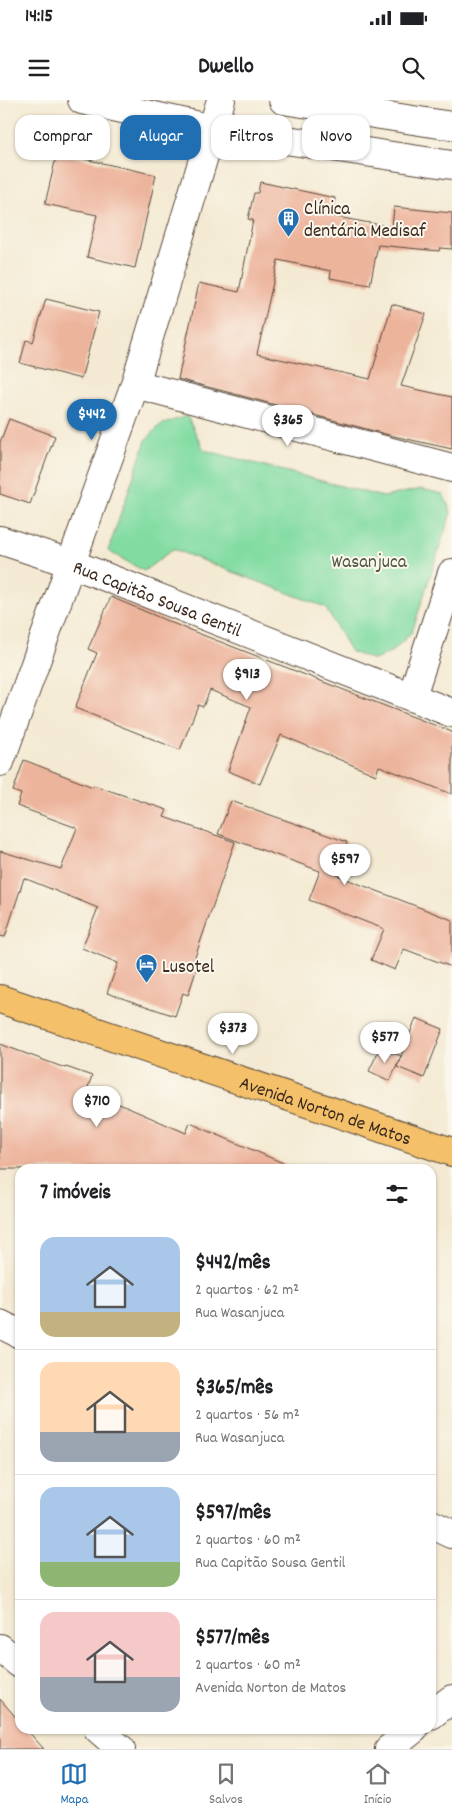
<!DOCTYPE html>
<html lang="pt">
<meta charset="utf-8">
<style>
body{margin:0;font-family:Dekko,sans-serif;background:#f2f2f2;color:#202124;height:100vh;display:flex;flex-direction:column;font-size:19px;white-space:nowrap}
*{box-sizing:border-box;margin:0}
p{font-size:16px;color:#757577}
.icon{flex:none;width:28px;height:28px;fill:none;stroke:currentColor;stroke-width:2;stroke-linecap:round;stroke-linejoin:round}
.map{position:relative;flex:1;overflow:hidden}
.sheet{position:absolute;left:15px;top:1064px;width:421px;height:570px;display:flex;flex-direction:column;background:#fff;border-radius:15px;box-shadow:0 1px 4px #0004}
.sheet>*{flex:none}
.top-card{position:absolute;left:15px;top:15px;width:422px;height:45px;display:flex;gap:10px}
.price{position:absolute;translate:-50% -42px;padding:0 11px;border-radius:18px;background:#fff;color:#222;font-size:16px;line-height:32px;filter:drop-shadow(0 1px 2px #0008)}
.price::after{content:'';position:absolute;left:50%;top:30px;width:15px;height:11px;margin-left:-8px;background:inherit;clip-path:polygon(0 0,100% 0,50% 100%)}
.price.on{background:#1f6fb2;color:#fff}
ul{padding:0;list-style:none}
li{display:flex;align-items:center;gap:15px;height:125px;padding:0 25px}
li+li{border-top:1px solid #e0e0e0}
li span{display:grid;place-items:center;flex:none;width:140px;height:100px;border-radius:15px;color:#555}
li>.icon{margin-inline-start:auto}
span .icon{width:60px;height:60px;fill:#fffc;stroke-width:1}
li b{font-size:21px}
h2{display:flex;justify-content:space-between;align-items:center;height:60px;padding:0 25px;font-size:21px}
.pill{padding:0 18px;border-radius:15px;background:#fff;box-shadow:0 1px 4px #0004;font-size:18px;line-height:45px}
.pill.on{background:#1f6fb2;color:#fff}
.status{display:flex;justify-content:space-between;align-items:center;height:35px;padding:0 25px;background:#fff;direction:ltr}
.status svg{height:14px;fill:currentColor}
header{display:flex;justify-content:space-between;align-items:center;height:65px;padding:0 25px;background:#fff;font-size:22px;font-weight:800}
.menu{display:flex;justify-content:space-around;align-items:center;height:70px;border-top:1px solid #e0e0e0;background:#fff;font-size:14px;color:#757577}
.menu a{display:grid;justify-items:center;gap:2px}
.menu .on{color:#1f6fb2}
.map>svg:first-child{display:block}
.green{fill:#82dca2;stroke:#5e8360}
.building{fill:#edb49c}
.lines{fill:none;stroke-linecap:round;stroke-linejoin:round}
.minor-casing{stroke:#574739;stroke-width:30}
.major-casing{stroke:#574739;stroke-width:30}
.minor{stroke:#fff;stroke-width:28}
.major{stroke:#f4c16b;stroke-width:28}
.labels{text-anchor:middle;stroke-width:4;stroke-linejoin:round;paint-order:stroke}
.poi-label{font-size:19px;fill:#3b2a1e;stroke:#fbf7ec;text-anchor:start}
.park-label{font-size:19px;fill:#4d563f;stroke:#fbf7ec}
.street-label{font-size:19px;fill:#3b2a1e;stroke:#fbf7ec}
</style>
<div class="status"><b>14:15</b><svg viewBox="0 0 49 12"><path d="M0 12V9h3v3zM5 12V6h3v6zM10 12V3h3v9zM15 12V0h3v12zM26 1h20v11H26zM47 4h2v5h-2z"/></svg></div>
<header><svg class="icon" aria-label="menu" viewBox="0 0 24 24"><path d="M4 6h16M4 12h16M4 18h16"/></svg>Dwello<svg class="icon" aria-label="search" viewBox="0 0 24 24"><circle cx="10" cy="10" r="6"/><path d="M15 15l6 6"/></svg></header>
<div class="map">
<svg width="452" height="1649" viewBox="0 0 452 1649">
<rect width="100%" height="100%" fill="#fbf7ec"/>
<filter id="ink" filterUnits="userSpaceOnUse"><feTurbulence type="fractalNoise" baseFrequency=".02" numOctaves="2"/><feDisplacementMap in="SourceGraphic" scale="10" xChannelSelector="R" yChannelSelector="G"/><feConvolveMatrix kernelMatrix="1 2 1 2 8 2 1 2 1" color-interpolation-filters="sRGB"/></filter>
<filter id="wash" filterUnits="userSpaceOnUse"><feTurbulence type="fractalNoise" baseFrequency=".0096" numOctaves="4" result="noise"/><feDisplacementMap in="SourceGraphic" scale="20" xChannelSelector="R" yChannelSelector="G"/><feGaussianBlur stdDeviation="1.12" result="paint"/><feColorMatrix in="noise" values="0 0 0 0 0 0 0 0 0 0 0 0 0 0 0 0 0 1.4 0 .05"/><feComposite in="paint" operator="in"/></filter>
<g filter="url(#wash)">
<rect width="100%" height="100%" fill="#f4ead3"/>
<path class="green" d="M187 316 204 350 383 397 421 389 443 394 451 412 412 532 394 550 375 560 351 552 325 507 173 449 144 471 108 451 146 340 160 325Z"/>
<g id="blocks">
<path class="building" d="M57 53 156 75 135 168 87 157 97 115 45 104Z
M260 82 335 98 331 116 392 127 394 107 452 113V149L440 148 439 151 378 145 370 185 330 178 331 171 278 160 257 254 370 279 392 204 426 214 401 286 452 297V349L389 335 178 279 199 183 239 192 253 120 248 119 254 93H258Z
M46 199 99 212 81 279 20 263 26 240 33 242Z
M9 319 55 336 30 404 0 394V342Z
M111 497 177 525 452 632V694L379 666 376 675 281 635 260 684 228 671 251 607 210 590 203 607 198 605 180 650 75 608 97 553 88 549Z
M24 660 93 687V685L167 710 164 717 235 742 193 863 198 865 188 895 183 893 175 916 107 893 118 863 82 848 98 808 24 778 5 837 0 836V751L61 769 77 728 17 706 21 694 13 691Z
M231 701 347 742 336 775 452 820V867L404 849 395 870 371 860 384 829 309 800 320 771 218 734Z
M416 918 443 929 424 978 397 967Z
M0 944 65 968 66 967 92 976 87 990 186 1033 190 1023 297 1069H0Z
M380 948 401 956 390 981 369 971Z
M0 1599 20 1622V1629H26L44 1649H0Z"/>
</g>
</g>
<g filter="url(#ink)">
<use href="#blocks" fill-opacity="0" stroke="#574739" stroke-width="1"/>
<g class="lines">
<defs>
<g id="minor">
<path d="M82 0 213 29 452 65"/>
<path d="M283 0 452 26"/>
<path d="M135 284 452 368"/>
<path id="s1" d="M0 440 70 463 452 613"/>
<path d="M412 596 452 473"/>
<path d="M0 662 135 284 221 0"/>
<path d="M0 1224 20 1234"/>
<path d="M431 1424 452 1434"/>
<path d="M0 1548 20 1564"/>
<path d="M431 1615 452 1599"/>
<path d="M98 1629 121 1649"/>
<path d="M389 1649 414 1629"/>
</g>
<g id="major">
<path id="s2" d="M0 899 452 1052"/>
</g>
</defs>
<use href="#minor" class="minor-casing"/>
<use href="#major" class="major-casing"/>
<use href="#minor" class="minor"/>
<use href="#major" class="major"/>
</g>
</g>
<defs>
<symbol id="building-pin" viewBox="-11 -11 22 30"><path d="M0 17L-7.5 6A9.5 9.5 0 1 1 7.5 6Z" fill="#1f6fb2" stroke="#fbf7ec"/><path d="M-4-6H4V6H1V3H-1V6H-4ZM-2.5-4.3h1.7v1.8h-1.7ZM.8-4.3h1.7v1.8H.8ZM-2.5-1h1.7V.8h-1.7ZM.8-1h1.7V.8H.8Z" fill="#fff"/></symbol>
<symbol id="hotel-pin" viewBox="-11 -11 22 30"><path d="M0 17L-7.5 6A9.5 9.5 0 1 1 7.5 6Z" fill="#1f6fb2" stroke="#fbf7ec"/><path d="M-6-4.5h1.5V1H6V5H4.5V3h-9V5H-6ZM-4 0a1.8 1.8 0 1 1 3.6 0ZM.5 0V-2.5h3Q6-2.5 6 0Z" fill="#fff"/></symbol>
</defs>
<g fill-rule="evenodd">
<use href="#building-pin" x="276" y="106" width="25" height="34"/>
<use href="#hotel-pin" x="134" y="852" width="25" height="34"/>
</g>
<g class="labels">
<g class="poi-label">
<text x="304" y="114">Clínica<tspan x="304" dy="22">dentária Medisaf</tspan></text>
<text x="162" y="872">Lusotel</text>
</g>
<g class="park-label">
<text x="369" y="467">Wasanjuca</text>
</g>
<g class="street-label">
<text dy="7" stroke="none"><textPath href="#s1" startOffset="168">Rua Capitão Sousa Gentil</textPath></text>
<text dy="7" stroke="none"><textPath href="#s2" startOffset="344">Avenida Norton de Matos</textPath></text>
</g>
</g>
</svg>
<b class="price on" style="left:92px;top:341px">$442</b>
<b class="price" style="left:288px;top:347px">$365</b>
<b class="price" style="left:247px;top:601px">$913</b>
<b class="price" style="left:345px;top:786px">$597</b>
<b class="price" style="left:233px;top:955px">$373</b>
<b class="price" style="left:385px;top:964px">$577</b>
<b class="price" style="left:97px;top:1028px">$710</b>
<div class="top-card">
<a class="pill">Comprar</a>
<a class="pill on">Alugar</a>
<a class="pill">Filtros</a>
<a class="pill">Novo</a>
</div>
<section class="sheet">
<h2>7 imóveis<svg class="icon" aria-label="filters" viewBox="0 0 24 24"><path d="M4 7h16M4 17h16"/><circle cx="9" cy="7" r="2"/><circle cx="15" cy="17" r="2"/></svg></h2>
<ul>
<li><span style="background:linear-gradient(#a9c7e8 75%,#c2b280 0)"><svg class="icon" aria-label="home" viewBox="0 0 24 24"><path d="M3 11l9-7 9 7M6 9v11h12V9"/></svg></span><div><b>$442/mês</b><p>2 quartos · 62 m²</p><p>Rua Wasanjuca</p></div></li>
<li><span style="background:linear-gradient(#ffd9b3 70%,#9aa5b1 0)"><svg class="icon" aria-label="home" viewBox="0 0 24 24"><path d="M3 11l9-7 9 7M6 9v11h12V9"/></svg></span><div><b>$365/mês</b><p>2 quartos · 56 m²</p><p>Rua Wasanjuca</p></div></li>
<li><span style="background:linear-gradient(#a9c7e8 75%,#8fb573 0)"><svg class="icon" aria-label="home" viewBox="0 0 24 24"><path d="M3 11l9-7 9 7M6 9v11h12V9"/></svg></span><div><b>$597/mês</b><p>2 quartos · 60 m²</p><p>Rua Capitão Sousa Gentil</p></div></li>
<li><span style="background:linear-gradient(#f6c9c9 65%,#9aa5b1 0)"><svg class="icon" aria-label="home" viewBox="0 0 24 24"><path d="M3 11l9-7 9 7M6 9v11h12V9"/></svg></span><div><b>$577/mês</b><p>2 quartos · 60 m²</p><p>Avenida Norton de Matos</p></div></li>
</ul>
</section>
</div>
<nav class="menu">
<a class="on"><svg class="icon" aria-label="map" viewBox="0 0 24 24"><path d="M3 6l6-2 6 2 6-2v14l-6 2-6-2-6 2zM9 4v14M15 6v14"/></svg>Mapa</a>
<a><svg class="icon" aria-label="saved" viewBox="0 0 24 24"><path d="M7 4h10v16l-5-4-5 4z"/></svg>Salvos</a>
<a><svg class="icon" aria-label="home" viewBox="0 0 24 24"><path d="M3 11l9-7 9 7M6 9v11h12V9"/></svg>Início</a>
</nav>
